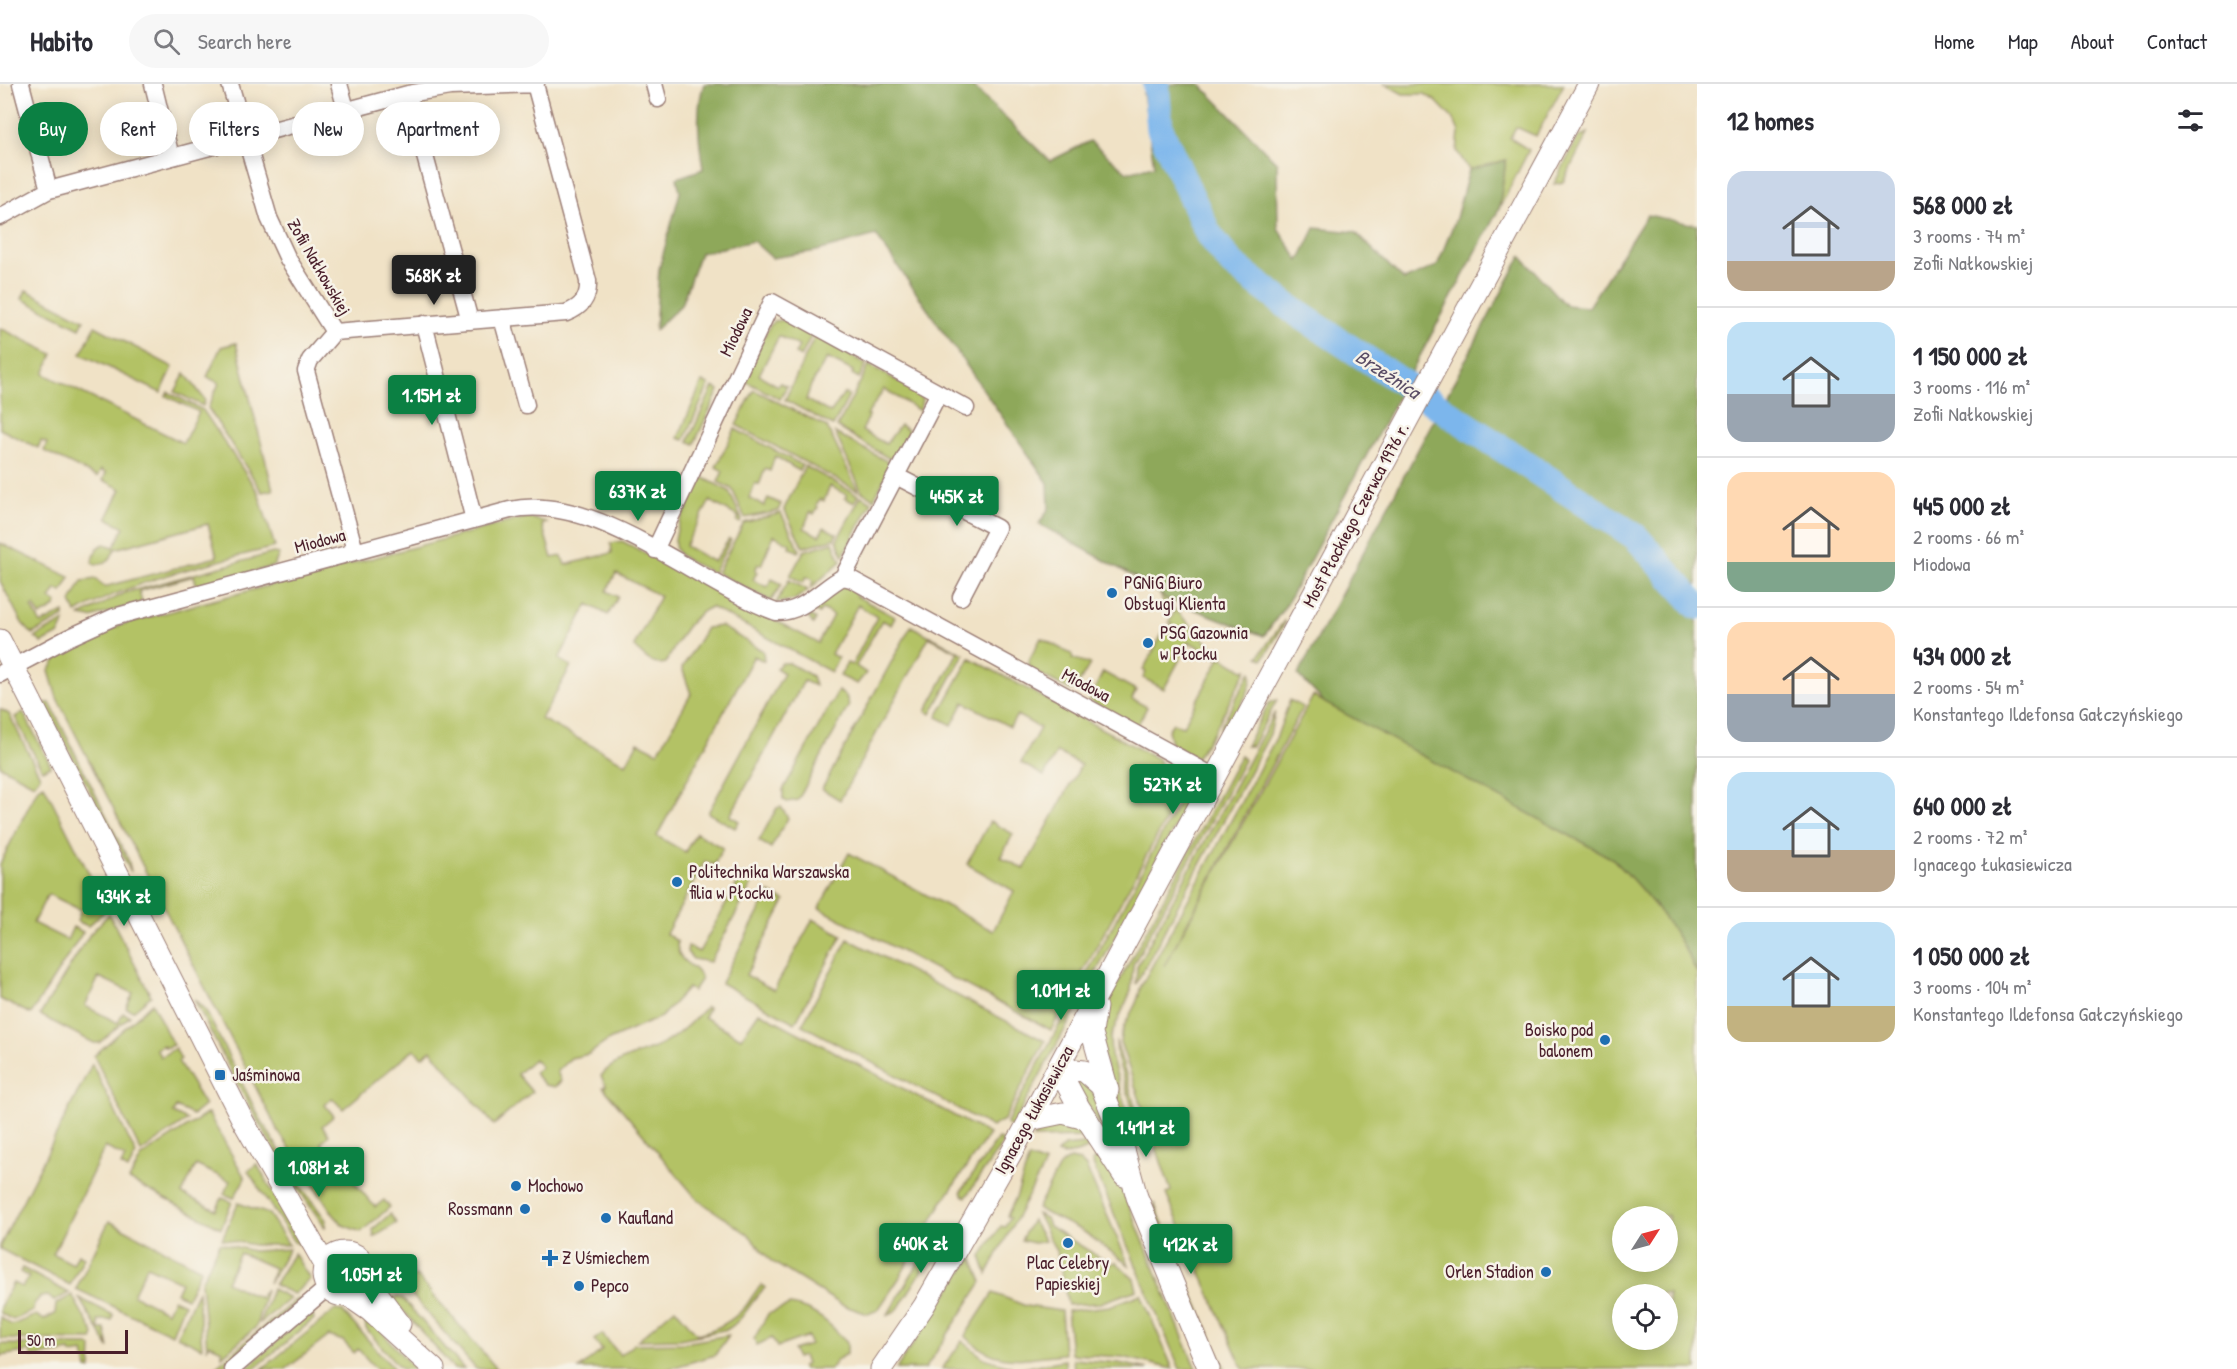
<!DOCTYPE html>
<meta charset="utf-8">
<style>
body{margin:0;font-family:"Patrick Hand",sans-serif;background:#f7f7f7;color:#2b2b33;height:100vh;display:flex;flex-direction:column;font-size:22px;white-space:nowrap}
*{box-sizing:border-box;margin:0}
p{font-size:20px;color:#7c7c81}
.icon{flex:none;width:33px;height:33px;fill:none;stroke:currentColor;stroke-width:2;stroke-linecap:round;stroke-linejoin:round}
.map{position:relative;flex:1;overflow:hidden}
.drawer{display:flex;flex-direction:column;background:#fff;width:540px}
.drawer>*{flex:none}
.guide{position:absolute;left:18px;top:18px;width:570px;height:54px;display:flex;gap:12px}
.needle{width:39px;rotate:54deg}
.buttons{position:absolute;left:1612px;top:1122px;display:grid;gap:12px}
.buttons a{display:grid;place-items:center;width:66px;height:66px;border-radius:50%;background:#fff;box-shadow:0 3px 15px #0003;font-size:30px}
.scale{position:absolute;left:18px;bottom:15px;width:110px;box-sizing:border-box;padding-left:6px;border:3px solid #4a1f2b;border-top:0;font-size:16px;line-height:21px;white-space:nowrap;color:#4a1f2b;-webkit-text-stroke:4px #f7f3e8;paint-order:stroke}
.price{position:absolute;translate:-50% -51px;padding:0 14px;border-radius:6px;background:#0b8043;color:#fff;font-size:20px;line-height:39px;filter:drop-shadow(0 2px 3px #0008)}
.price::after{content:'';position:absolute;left:50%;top:36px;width:18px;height:14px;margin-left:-9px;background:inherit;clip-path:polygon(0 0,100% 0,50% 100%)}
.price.current{background:#222;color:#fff}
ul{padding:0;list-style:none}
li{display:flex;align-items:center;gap:18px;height:150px;padding:0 30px}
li+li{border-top:2px solid #e1e1e2}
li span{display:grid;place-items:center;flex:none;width:168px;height:120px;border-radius:18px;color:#555}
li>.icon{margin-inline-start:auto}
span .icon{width:72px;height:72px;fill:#fffc;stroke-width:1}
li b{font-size:26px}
h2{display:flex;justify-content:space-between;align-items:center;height:72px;padding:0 30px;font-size:26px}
.tag{padding:0 21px;border-radius:27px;background:#fff;box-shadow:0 3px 15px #0003;font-size:21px;line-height:54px}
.tag.current{background:#0b8043;color:#fff}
header{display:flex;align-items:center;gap:36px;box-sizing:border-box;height:84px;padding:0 30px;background:#fff;border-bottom:2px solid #e1e1e2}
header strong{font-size:28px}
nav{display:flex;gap:33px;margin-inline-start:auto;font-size:21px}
.search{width:420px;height:54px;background:#f7f7f7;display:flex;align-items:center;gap:15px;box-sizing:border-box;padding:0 21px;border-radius:33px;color:#7c7c81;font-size:22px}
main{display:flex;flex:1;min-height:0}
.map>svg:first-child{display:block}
.green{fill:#b3c265;stroke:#7e7048;stroke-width:1.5;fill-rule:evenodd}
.forest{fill:#8ea85a;stroke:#6c6442;stroke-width:1.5}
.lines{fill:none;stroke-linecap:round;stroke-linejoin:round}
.river{stroke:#7bb6ec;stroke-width:27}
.minor-casing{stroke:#9d8078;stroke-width:19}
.tertiary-casing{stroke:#9d8078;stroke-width:23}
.minor{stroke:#fff;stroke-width:16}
.tertiary{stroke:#fff;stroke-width:21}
.poi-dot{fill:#1f6fb2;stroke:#f7f3e8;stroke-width:2}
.labels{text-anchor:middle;stroke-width:5;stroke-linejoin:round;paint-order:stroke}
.street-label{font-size:18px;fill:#4a1f2b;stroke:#f7f3e8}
.poi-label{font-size:18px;fill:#4a1f2b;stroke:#f7f3e8;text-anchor:start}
.water-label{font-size:20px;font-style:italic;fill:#594c65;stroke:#f7f3e8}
</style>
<header>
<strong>Habito</strong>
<div class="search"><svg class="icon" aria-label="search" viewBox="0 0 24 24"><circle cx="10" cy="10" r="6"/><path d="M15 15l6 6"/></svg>Search here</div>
<nav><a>Home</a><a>Map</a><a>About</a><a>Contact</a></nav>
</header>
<main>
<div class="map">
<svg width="1697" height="1285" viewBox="0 0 1697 1285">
<rect width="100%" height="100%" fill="#f7f3e8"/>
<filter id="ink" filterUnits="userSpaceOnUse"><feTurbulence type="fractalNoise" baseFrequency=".0167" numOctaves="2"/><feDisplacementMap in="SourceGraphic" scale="12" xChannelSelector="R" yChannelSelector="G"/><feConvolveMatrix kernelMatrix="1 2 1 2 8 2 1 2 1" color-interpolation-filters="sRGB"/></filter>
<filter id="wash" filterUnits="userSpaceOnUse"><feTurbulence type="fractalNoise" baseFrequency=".008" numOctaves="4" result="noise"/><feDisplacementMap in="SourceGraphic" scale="24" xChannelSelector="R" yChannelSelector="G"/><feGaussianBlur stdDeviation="1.35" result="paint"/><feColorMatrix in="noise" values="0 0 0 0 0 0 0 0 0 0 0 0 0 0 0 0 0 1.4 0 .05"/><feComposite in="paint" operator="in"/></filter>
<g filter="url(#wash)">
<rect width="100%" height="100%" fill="#f0e2c6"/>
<path class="green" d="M1385 0H1564L1536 52 1516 43 1510 54 1529 66 1499 125 1506 76 1469 86 1457 67 1459 48 1454 36 1436 17 1425 10H1403Z
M1588 49 1563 98 1554 100 1578 54Z
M26 206 84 236 80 244 22 215Z
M785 236 812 250 801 273 795 270 799 262 779 252 759 291 778 302 780 299 787 302 780 315 743 296 769 243 774 237Z
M95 242 173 283 161 309 81 270Z
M0 244 53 270 44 290 183 359 199 328 166 312 168 308 203 326 258 408 275 463C207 480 137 495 76 529L71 518 82 497 96 495 104 503 217 473 208 440 115 465 109 477 96 481 92 479 97 464 104 460 114 463 124 443 107 434 121 405 103 396 106 389 101 386 97 393 44 367 47 359 41 357 38 364 0 345Z
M815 252 866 280 859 294 852 290 853 287 827 274 811 301 806 316 831 329 844 309 849 312 833 342 785 316Z
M236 259 273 406 262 408 208 324 219 299 207 293 221 263Z
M869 281 914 306 922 315 920 327 884 305 867 331 869 332 862 347 886 360 900 341 909 347 893 377 837 343Z
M185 289 205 316 203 322 175 308Z
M702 298 709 301 684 356 678 354Z
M713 303 719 306 694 360 688 357Z
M754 306 827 343 858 407 736 341Z
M735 345 802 381 799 387 775 372 770 387 765 385 759 401 755 399 749 414 764 422 768 414 781 420 778 427 745 434 732 405 718 398 723 387 716 383Z
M835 349 892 380 874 415 862 408Z
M805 382 858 411 854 419 845 414 847 411 830 402 824 417 820 415 816 421 818 423 814 430 810 428 804 444 819 452 824 443 837 450 834 455 803 463 784 425Z
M702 393 729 407 742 436 740 439 737 437 739 433 710 417 685 462 714 478 729 455 731 456 713 489C703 483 683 477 677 467 667 453 695 408 702 393Z
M861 412 872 418 843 472 837 456Z
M781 429 800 466 799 468 789 463 790 460 774 451 761 481 758 480 755 487 757 488 753 496 767 503 772 495 782 500 771 517 717 489 744 439Z
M528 433 548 439 542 440 552 474 562 472 565 481 612 469 611 459 622 457 818 559 833 531 822 525 819 530 812 526 809 531 816 535 813 540 805 529 832 505 845 501 853 505 856 512 895 533 891 541 882 536 856 582 866 589 857 600 840 592 847 579 852 581 877 533 858 521 831 570 838 574 831 588 711 523C688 532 677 559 666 579 653 583 642 571 634 562L660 512 616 489 607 507 618 513 608 531 588 520 559 575 571 582 541 635 626 680 638 658 658 668 691 610 682 584 706 544 721 542 763 567 764 577 754 572 657 752 685 768 696 749 723 764 714 781 705 777 666 850 677 857C677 883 695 877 701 895L693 907 688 904 661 933 609 956 589 970 571 974 557 987 561 997 555 1003 545 1001 534 989 541 983 534 975 517 990 532 1008 494 1041 431 966 422 973 414 965 343 1025 332 1014 325 1021 334 1032 322 1042 329 1051 321 1059 375 1123 384 1116 390 1123 361 1148 343 1141 334 1131 278 1047 57 614 49 587 60 569 123 540Z
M833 458 841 477 811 504 813 496 806 493 803 499 790 492 804 467Z
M0 459 70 493 62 508 56 505 50 515 57 519 54 524 40 532 34 522 32 523 41 540 64 528V533L32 550 22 539 0 497Z
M273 469 279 470 274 482 197 503 194 492 139 507 142 518 91 534 80 532 124 509Z
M789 496 808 506 794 516 776 519Z
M1160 510 1221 573 1244 586 1247 585 1214 647 1196 674 1171 660 1168 646 1173 639 1183 642 1220 574 1189 558 1164 605 1143 594 1146 588 1143 586 1165 545 1168 546 1172 540 1169 538 1174 529 1164 522Z
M65 537 59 550 42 559 35 553Z
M1284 537 1285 539 1263 575 1258 573Z
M911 542 964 570 931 630 926 627 958 568 929 553 840 716 822 705Z
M1041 554 1073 571 1072 574 1090 580 1076 604 1070 606 1030 585 1028 578Z
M970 574 1158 675 1175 719 1051 946 819 824 849 769 993 847 1014 807 967 780 990 737 1013 750 1001 773 1024 785 1081 681 1057 668 1044 692 1021 679 1040 644 1017 631 1010 643 964 618 952 641 937 633Z
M782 579H789L812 592 815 602 804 597 730 732 739 737 735 744 708 729 784 589 776 584Z
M1251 587C1257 601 1231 636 1223 650L1220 644Z
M1103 588 1136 606 1132 615 1147 623 1137 642 1090 617 1089 607 1094 606Z
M838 607 846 612 849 621 798 716 787 718 783 715V706Z
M1313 612 1613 775C1646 808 1678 847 1697 889V1285H1243L1166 1110 1171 1107 1120 958C1121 938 1139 923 1140 904L1277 652 1290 616 1303 623 1164 882ZM1623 1132H1668V1178H1623ZM1623 1210H1668V1256H1623Z
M1277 616 1252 662H1246L1269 619Z
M45 619H50L128 775 131 788Z
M0 625 9 630 40 692 34 700 0 682Z
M23 628 51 682 42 686 15 633Z
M1275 628 1270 650 1136 900 1137 882Z
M1241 671 1244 676 1133 881 1131 907 1110 954 1111 971 1128 1032 1121 1039 1100 958 1101 931Z
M1191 696 1192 708 1190 715 1012 1043 1006 1040Z
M44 701 107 825 88 842 77 837 81 826 48 810 33 839 67 856 73 843 83 848 31 930 0 915V780L38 704Z
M781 723 788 734 771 764 759 757 777 724Z
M743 790 754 796 710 878 693 875 687 868 688 862 699 868Z
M769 809 785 817 746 891 774 906 813 835 842 851 795 939 721 899Z
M109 830 151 912 133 927 126 924 133 909 99 893 85 922 118 939 123 929 130 932 99 959H94L40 931 90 850Z
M848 855 1045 957 1004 1036 992 1043 802 941Z
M194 915 206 927 257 1029 302 1104 326 1136 325 1143C272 1072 234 993 194 915Z
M152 919 173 961 165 964 163 961 156 965 161 973 175 964 181 975 178 977 205 1021 193 1031 176 1023 173 1029 187 1036 141 1068 94 972Z
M706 923 708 924 704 933 741 954 759 928 989 1050 941 1120 898 1196 878 1226 868 1230 842 1221 771 1177 749 1151 697 1115 603 1003 606 1002 601 992C615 974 640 971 659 962 677 953 692 938 706 923Z
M1116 957 1141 1042 1138 1043 1117 973Z
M92 980 136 1070 128 1086 121 1082 125 1073 105 1063 53 1170 73 1180 78 1170 84 1173 70 1201 0 1165V1162Z
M1075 993 1089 999 1108 1041 1103 1045 1074 1001Z
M208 1029 245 1094 234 1114 224 1110 230 1097 196 1081 182 1110 216 1126 222 1114 232 1118 221 1144 129 1096 142 1072Z
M1071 1035 1093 1053 1033 1054 1042 1041Z
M998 1055 1004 1057 966 1113 962 1111 961 1107Z
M1095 1059C1090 1066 1067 1074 1057 1069L1064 1062Z
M1102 1068 1122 1105 1196 1285H1180L1092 1078Z
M1029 1074 1045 1080 987 1190 981 1172 1001 1142 1005 1143 1010 1134 1007 1132 1017 1111Z
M1070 1075 1080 1077 1086 1083 1129 1181 1081 1146 1037 1125 1060 1081Z
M257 1080 302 1161 294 1158 248 1087Z
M238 1119 269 1130 289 1161H254L222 1155Z
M1154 1119 1225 1285H1221L1154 1128Z
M390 1130 397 1139 374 1153 373 1145Z
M1037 1130 1046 1134 1049 1142 1110 1180 1116 1178 1134 1195 1137 1206 1100 1219 1068 1221 1058 1171Z
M1032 1136 1045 1157 1034 1159 1021 1156Z
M109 1137 201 1185 187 1214 176 1209 181 1198 147 1182 133 1211 167 1228 173 1215 184 1220 172 1250 76 1205Z
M937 1147 943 1151 939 1160 898 1225 887 1232Z
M220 1159 253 1167 289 1165 269 1199 274 1184 240 1169 226 1198 260 1214 266 1205 256 1243 222 1272V1266L209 1260 207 1265 201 1198Z
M294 1169 310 1195 294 1210 274 1201Z
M972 1173 982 1198 925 1285H896Z
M402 1175 413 1188 400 1198 393 1191V1183Z
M334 1190a11 11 0 1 1 22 0a11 11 0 1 1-22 0Z
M22 1184 69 1209 54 1217 48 1212 40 1213 34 1220 33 1227 13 1236 0 1229V1223L13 1199 22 1203 29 1193 20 1188Z
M416 1191 497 1285H476L404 1202Z
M762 1201 765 1204C751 1216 744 1236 728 1245L680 1255 638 1256 675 1224 697 1250C716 1246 732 1238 745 1223 752 1215 753 1208 762 1201Z
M272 1205 290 1214 260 1239V1237Z
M198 1207 202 1264 177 1252Z
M993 1209 1026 1222 1061 1227 1064 1270C1023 1273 999 1285 965 1252Z
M1141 1210 1173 1285 1123 1273 1071 1270 1067 1227 1110 1222Z
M72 1211 94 1250 92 1256 0 1255V1233L12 1241 36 1231 44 1236 55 1230 56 1220Z
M397 1213 402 1214 464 1285H454L392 1214Z
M79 1214 113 1231 112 1236H98L99 1245H105L109 1264Z
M298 1214 300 1216 220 1285H213Z
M790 1221C815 1225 831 1240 847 1259V1270L838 1275 830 1285H803L802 1283 806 1280 803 1272 797 1274 793 1266 810 1261 808 1252 777 1263 772 1254 757 1261 754 1255 768 1230Z
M311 1226 314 1235 254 1285H246Z
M335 1226 342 1227 394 1285H376L358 1265 354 1269 343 1257 329 1252 286 1285H262Z
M369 1233 414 1285H401L366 1245 365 1236Z
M602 1250 620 1271 634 1260 684 1259 729 1251 715 1271 668 1285H579L602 1266 594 1256Z
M962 1257 984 1274 1010 1282 999 1285H942Z
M0 1260 89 1261 92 1263 91 1285H87L84 1268 71 1270 70 1267 32 1273 30 1267 0 1272Z
M1073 1275 1119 1279 1148 1285H1074Z
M1065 1276V1285H1015Z"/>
<path class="forest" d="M704 0H970L1050 77 1090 57 1127 88 1154 82 1143 9 1158 0H1200L1277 79 1278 144 1299 177 1315 144 1355 148 1404 196 1437 182 1456 134 1469 86 1506 76 1499 125 1286 521 1264 552 1165 514 1147 500 1039 440 1049 424 1048 399 876 151 817 167 772 174 753 157 700 169 681 221 655 246 659 185 680 108 677 94 703 85C699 59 695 25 704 0Z
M1647 131 1697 141V889C1678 847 1646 808 1613 775L1325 619 1298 591 1521 172 1565 221 1588 223Z"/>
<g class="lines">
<path class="river" d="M1156 0 1160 45 1208 149 1232 180 1294 227 1636 453 1697 522"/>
</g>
</g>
<g filter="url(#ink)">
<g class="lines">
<defs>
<path id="minor" d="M21 0 49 106
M153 0 171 73
M230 0 269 134 288 175 334 248 566 229C582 223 589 214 588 197L535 0
M339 0 346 25
M654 0 658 15
M408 10 470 237
M0 133 49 106 408 10 450 3 536 0
M502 234 526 321
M424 240 474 436
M334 248 310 276 306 287 355 467
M896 392 997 444 961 513
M655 466 772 218 966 324
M843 493 939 309
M0 590 68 554 114 533 510 426C595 407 698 500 776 528 803 529 821 505 843 493L851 495 1215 693
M232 1285 328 1203"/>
<path id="tertiary" d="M0 556 243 1037 325 1181
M1096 923 1092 949 1108 1006
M1058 984 1084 987 1101 1002 1118 1044 1137 1113 1209 1285
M1058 984 1079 1023 1124 1092
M1029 1036 1063 1029 1086 1035
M323 1190a22 22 0 1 1 44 0a22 22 0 1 1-44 0Z
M367 1195 400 1240
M347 1211 370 1227 434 1285
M881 1285 924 1222 1017 1059 1589 0"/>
</defs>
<use href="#minor" class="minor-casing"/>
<use href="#tertiary" class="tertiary-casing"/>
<use href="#minor" class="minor"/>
<use href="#tertiary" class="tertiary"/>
</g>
</g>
<g class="poi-dot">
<circle cx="1112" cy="509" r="6"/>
<circle cx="1148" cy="559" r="6"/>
<circle cx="677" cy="798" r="6"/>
<circle cx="1605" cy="956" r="6"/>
<rect x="214" y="985" width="12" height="12" rx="3"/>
<circle cx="516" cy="1102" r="6"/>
<circle cx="525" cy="1125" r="6"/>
<circle cx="606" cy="1134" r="6"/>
<circle cx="1068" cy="1159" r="6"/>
<path d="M547 1165h6v6h6v6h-6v6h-6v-6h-6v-6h6z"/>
<circle cx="1546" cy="1188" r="6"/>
<circle cx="579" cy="1202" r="6"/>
</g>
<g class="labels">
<g class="street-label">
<text transform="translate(319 183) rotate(60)" y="6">Zofii Nałkowskiej</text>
<text transform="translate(736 248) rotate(-64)" y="6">Miodowa</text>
<text transform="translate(1356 431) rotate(-62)" y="6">Most Płockiego Czerwca 1976 r.</text>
<text transform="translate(320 457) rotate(-15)" y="6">Miodowa</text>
<text transform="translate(1086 601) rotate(28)" y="6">Miodowa</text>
<text transform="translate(1034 1026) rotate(-61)" y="6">Ignacego Łukasiewicza</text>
</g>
<g class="poi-label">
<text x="1124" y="505">PGNiG Biuro<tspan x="1124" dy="21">Obsługi Klienta</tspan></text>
<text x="1160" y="555">PSG Gazownia<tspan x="1160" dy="21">w Płocku</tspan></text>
<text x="689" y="794">Politechnika Warszawska<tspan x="689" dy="21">filia w Płocku</tspan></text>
<text x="1593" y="952" text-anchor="end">Boisko pod<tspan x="1593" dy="21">balonem</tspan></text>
<text x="232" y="997">Jaśminowa</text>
<text x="528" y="1108">Mochowo</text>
<text x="513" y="1131" text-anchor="end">Rossmann</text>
<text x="618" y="1140">Kaufland</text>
<text x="562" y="1180">Z Uśmiechem</text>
<text x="1068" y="1185" text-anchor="middle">Plac Celebry<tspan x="1068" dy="21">Papieskiej</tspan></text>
<text x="1534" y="1194" text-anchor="end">Orlen Stadion</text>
<text x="591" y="1208">Pepco</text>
</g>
<g class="water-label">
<text transform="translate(1388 290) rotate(33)" y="7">Brzeźnica</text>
</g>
</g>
</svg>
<div class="buttons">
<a><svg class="needle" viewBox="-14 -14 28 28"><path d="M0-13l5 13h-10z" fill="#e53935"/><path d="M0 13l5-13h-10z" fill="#7c7c81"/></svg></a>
<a><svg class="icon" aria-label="locate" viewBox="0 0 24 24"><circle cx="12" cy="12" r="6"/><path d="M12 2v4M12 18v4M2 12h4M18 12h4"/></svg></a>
</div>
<div class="scale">50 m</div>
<b class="price current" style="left:434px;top:222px">568K zł</b>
<b class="price" style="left:432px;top:342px">1.15M zł</b>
<b class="price" style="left:638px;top:438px">637K zł</b>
<b class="price" style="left:957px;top:443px">445K zł</b>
<b class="price" style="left:1173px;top:731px">527K zł</b>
<b class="price" style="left:124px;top:843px">434K zł</b>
<b class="price" style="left:1061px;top:937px">1.01M zł</b>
<b class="price" style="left:1146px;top:1074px">1.41M zł</b>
<b class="price" style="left:319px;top:1114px">1.08M zł</b>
<b class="price" style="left:921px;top:1190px">640K zł</b>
<b class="price" style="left:1191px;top:1191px">412K zł</b>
<b class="price" style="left:372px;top:1221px">1.05M zł</b>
<div class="guide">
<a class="tag current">Buy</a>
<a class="tag">Rent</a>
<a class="tag">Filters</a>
<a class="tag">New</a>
<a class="tag">Apartment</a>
</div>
</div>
<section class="drawer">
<h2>12 homes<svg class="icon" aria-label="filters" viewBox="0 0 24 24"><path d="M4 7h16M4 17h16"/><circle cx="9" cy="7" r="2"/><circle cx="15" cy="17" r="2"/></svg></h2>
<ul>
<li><span style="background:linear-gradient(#c9d6e8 75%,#b9a48a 0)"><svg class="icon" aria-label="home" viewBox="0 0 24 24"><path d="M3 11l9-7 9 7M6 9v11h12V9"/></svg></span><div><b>568 000 zł</b><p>3 rooms · 74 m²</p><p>Zofii Nałkowskiej</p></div></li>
<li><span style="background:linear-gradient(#bfe0f5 60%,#9aa5b1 0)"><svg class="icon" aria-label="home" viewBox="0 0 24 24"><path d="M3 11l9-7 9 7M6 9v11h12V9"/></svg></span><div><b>1 150 000 zł</b><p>3 rooms · 116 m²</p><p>Zofii Nałkowskiej</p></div></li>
<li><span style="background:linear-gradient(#ffd9b3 75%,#7fa58c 0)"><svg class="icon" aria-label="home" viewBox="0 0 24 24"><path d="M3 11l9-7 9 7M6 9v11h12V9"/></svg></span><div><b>445 000 zł</b><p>2 rooms · 66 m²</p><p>Miodowa</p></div></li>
<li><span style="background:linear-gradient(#ffd9b3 60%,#9aa5b1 0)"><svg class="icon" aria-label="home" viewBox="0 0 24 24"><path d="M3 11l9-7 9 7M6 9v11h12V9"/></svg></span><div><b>434 000 zł</b><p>2 rooms · 54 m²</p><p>Konstantego Ildefonsa Gałczyńskiego</p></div></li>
<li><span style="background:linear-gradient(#bfe0f5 65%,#b9a48a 0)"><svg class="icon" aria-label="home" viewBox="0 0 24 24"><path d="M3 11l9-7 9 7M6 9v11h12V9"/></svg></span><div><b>640 000 zł</b><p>2 rooms · 72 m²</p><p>Ignacego Łukasiewicza</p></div></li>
<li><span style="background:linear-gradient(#bfe0f5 70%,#c2b280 0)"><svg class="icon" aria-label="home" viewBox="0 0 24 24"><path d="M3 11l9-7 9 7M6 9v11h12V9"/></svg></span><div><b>1 050 000 zł</b><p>3 rooms · 104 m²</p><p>Konstantego Ildefonsa Gałczyńskiego</p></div></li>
</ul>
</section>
</main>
